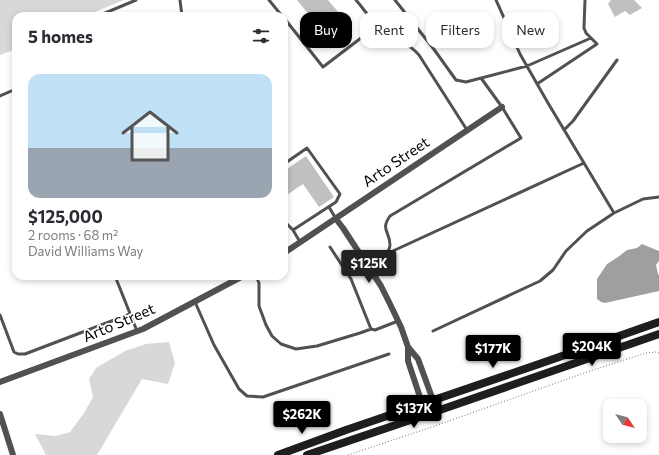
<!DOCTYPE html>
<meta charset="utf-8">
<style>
body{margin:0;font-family:Commissioner,sans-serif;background:#f2f2f3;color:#2b2b33;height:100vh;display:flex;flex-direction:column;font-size:15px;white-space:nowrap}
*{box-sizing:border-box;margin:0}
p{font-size:13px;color:#7c7c81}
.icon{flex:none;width:22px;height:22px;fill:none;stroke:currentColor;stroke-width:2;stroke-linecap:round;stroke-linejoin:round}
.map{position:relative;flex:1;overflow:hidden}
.drawer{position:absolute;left:12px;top:12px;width:276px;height:268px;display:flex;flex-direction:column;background:#fff;border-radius:12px;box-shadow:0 2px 6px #0003}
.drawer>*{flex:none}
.top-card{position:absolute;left:300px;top:12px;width:299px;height:36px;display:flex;gap:8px}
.needle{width:26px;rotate:125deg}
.tools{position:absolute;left:603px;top:399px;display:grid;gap:8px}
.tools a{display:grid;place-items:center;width:44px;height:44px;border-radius:8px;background:#fff;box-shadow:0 2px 6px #0003;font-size:20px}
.price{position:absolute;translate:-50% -34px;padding:0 9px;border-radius:4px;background:#000;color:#fff;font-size:13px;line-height:26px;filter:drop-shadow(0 1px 2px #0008)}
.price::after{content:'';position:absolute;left:50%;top:24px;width:12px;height:9px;margin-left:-6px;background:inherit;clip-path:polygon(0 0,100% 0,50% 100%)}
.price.active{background:#222;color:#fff}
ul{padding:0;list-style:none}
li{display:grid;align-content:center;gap:8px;height:212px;padding:0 16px}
li span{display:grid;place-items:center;height:124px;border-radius:12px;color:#555}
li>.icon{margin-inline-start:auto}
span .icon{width:72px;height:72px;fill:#fffc;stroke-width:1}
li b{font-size:17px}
h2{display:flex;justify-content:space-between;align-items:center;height:48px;padding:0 16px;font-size:17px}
.chip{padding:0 14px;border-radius:12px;background:#fff;box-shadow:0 2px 6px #0003;font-size:14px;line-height:36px}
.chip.active{background:#000;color:#fff}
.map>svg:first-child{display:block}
.green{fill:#d8d8d8}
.water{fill:#9f9f9f}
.building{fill:#c0c0c0}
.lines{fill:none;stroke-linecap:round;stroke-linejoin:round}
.path{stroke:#737373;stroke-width:1;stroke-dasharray:1 2;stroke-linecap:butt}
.lane{stroke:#515151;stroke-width:3}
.street{stroke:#515151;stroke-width:6}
.secondary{stroke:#1e1e1e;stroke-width:8}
.labels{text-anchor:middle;stroke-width:3.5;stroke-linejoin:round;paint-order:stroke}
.street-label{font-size:15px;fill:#000;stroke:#fff}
</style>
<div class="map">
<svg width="659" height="455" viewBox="0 0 659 455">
<rect width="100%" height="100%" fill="#fff"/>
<path class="green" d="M0 0H124L85 16H16V47L11 51 0 55Z
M169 342 175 363 168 384 142 379 97 455H46L35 434 56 436 70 432 84 413 93 397 89 379 96 368 125 351 146 344Z"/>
<path class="water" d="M642 244 659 251V261L656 265 658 274 659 275V291L605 303 601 302 597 299V279L607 264 618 257 627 250 637 248Z"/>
<path class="building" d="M297 0H328L352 28 333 44Z
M611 0H634L642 8 630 15 625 11 615 17 608 4Z
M306 156 334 197 319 207 303 184 284 197V171Z"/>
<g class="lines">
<path class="path" d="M348 455 429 428 587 372 646 353 656 352 659 353"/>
<path class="lane" d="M180 0 182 16
M269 0 282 16
M356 0C363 8 370 19 378 26 392 37 407 41 419 55L467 130
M395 0 433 48 456 80 466 82 527 66 591 38
M496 0 520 54 548 103 614 213 643 199 659 197
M98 16 136 0
M284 18 323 67 378 25
M537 84 597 44 586 33 584 28 585 0
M0 96 16 89
M564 130 573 121 617 60
M284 164 307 148 340 194 336 202 293 230 284 221
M329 207 336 219
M293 230 300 242
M330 247 351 279 371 329 375 330 398 321
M387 254C388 251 390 248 390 245 390 231 380 230 390 216L521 138 502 107 481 78
M370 268 383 257 395 250 584 163
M115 276 137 331
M256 276 259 283V306L266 325 272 336 281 344 296 349 317 346 360 333 371 329
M195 302 214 345 239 389 247 396 263 397 389 354
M0 315 14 352 18 354H25L130 314
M433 331 540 281 553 270 566 251 587 231 614 213"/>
<path class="street" d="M336 219 343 228 381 286 390 304 401 327 408 347V361L426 415
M284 253 502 107
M408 347 418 359 437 411
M0 382 143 329 243 276
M0 414 13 455"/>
<path class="secondary" d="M278 455 346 430 542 363 659 322
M307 455 437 411 659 334"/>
</g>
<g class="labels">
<g class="street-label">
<text transform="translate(396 162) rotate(-34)" y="5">Arto Street</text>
<text transform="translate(119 323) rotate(-23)" y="5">Arto Street</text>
</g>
</g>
</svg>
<div class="tools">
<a><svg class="needle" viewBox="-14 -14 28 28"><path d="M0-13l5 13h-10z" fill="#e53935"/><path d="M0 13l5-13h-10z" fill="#7c7c81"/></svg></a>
</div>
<b class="price active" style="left:369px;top:284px">$125K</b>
<b class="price" style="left:592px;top:367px">$204K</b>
<b class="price" style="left:493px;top:369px">$177K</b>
<b class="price" style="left:414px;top:429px">$137K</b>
<b class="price" style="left:302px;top:435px">$262K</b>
<div class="top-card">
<a class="chip active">Buy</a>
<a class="chip">Rent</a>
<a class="chip">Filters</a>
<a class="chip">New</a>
</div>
<section class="drawer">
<h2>5 homes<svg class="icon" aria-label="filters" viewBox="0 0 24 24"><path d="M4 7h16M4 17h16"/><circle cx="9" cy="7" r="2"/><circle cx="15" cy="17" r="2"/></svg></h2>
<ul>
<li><span style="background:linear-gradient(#bfe0f5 60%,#9aa5b1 0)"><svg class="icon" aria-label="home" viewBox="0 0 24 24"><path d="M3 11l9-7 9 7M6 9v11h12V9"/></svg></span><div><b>$125,000</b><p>2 rooms · 68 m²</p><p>David Williams Way</p></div></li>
</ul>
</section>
</div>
